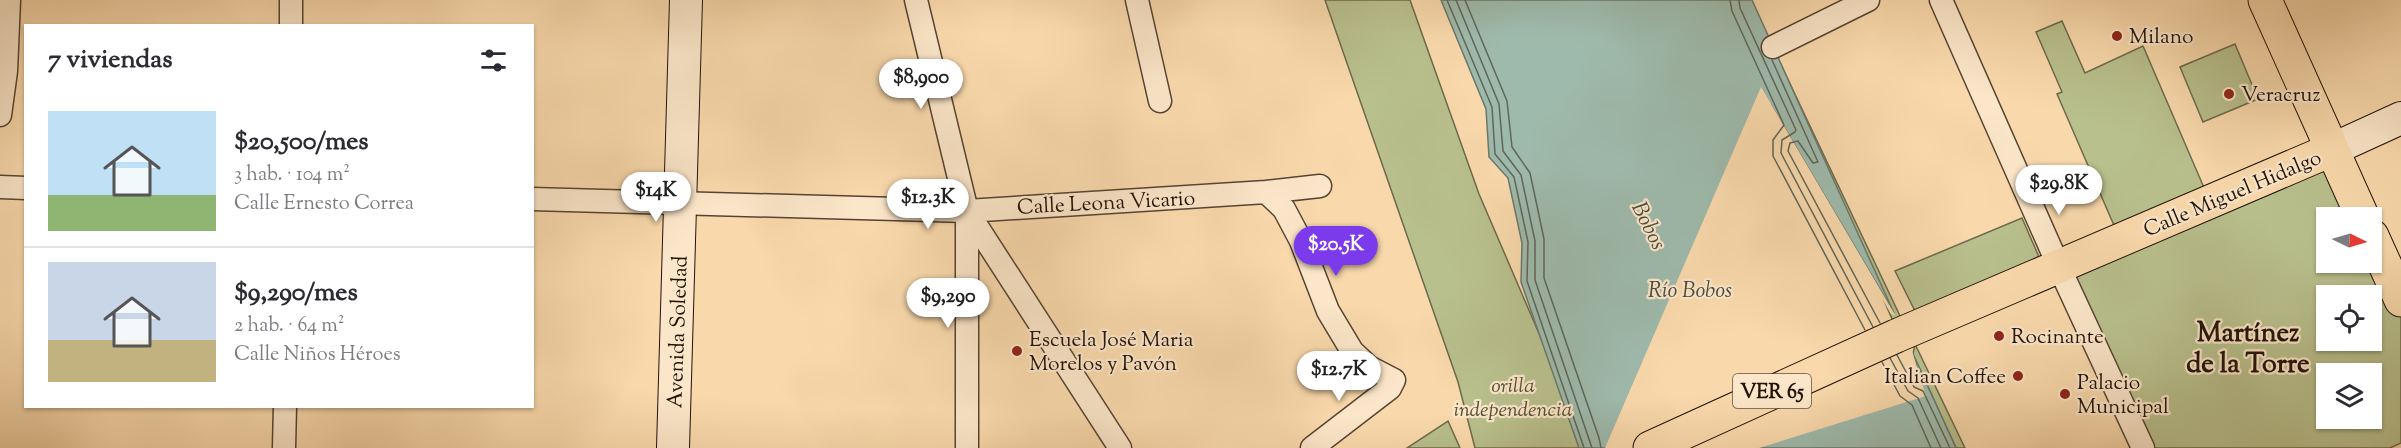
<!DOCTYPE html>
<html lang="es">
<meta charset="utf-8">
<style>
body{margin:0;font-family:"Sorts Mill Goudy",serif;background:#f7f7f7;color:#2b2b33;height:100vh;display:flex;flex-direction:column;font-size:22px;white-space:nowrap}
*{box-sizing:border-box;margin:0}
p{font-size:20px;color:#7c7c81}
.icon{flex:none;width:33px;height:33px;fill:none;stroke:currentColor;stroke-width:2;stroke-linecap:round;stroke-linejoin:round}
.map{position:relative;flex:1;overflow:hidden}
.details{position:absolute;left:24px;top:24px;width:510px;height:384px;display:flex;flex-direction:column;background:#fff;border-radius:0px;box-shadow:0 2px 4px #0004}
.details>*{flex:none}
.needle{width:39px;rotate:95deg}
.fabs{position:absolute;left:2316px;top:207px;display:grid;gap:12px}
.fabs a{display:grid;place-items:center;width:66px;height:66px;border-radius:0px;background:#fff;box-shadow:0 2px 4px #0004;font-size:30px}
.price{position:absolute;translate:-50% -51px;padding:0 14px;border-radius:21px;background:#fff;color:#222;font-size:20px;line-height:39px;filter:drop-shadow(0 2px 3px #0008)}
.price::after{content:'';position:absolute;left:50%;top:36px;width:18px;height:14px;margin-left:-9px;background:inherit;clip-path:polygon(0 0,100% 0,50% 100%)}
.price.on{background:#7c3aed;color:#fff}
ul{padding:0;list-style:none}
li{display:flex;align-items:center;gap:18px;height:150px;padding:0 24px}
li+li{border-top:2px solid #e1e1e2}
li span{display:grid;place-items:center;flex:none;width:168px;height:120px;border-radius:0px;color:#555}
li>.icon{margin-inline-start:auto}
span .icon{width:72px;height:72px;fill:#fffc;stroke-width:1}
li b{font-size:26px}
h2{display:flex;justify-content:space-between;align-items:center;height:72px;padding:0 24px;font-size:26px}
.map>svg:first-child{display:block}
.green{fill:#b8c08d;stroke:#6c6a4b;stroke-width:1.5;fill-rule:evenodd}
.water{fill:#9ebaac;stroke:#6c776b;stroke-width:1.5}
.pier{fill:#f9d9ac}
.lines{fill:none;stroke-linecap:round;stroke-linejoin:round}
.shore{stroke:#5f665a;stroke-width:1.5}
.street-casing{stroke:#564432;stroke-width:25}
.secondary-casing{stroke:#201309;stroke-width:34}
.primary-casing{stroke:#201309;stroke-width:35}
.street{stroke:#fbe6c9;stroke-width:22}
.secondary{stroke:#fbe6c9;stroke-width:32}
.primary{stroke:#f9d9ac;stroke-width:33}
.poi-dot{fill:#8f2418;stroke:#fbe6c9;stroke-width:2}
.labels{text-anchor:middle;stroke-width:4.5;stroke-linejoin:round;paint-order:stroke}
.shield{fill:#fbe6c9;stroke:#625243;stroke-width:1.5}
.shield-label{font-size:20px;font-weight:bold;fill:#201309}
.poi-label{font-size:21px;fill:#201309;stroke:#fbe6c9;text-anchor:start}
.street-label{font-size:21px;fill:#201309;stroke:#fbe6c9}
.park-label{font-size:21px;font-style:italic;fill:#555037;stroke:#fbe6c9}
.water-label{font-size:22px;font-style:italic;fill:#4c4d42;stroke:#fbe6c9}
.district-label{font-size:27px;font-weight:bold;fill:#201309;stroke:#fbe6c9}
</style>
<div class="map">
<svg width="2401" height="448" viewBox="0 0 2401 448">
<rect width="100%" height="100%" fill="#f9d9ac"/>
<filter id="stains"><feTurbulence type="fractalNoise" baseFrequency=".00333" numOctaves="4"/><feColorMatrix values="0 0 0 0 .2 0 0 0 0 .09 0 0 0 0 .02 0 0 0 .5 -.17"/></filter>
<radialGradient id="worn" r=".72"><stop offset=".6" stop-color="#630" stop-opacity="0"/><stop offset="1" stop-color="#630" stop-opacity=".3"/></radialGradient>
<path class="green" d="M1325 0H1410L1479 194 1577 422 1585 448H1475L1458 382Z
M2062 21 2085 73 2143 46 2205 190 2116 230 2057 94 2062 92 2036 32Z
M2235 44 2258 99 2203 122 2180 67Z
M1773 48 1901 318 1893 321Z
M2330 155 2358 217 2326 218V262H2372L2401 312V443L2390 448H2144L2066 276ZM2326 296H2372V340H2326ZM2326 374H2372V418H2326Z
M2022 218 2039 257 1916 313 1895 271Z
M1915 344 1965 448H1956L1913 354Z
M1448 421 1460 448H1407Z"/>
<path class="water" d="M1441 0H1752L1894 313 1771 105 1924 393 1913 354 1956 448H1579L1521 282 1522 243 1508 178 1489 157 1486 109Z"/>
<path class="pier" d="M1761 87 1894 313 1895 316 1891 314 1829 209 1914 368 1910 354 1912 351 1926 396 1759 448H1605Z"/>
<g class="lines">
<path class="shore" d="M1447 0 1492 107 1495 154 1514 177 1528 242 1527 281 1584 448
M1456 0 1499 104 1503 151 1521 175 1535 241V280L1592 448
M1465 0 1507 101 1512 147 1530 173 1544 239V278L1599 438 1601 448
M1730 0 1732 11 1784 125 1773 140V156L1865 330
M1739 0 1740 8 1796 130 1795 132 1782 140 1781 153 1873 327
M1772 60 1818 162 1813 163 1798 141 1790 143 1788 151 1880 323
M1897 355 1914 387 1923 391 1950 448
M1890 358 1908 391 1918 398 1941 448
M1882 362 1900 396 1912 405 1931 448"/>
<defs>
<path id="street" d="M916 0 967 211 1120 448
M1137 0 1160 101
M1941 0 2059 267 2143 448
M291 26V0
M1773 47 1868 0
M0 115 6 71 9 0
M0 187 26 188
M1266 192 1284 209 1301 241 1328 311 1352 351 1369 367 1394 380 1390 388 1312 448
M532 199 967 211 1266 192 1320 186
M967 211V448
M284 448 285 406"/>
<path id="secondary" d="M2331 150 2401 118
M673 448 686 0"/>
<path id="primary" d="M2265 0 2363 218
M2372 236 2401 300
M1650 448 1896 336 2331 150"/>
</defs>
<use href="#street" class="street-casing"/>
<use href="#secondary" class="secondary-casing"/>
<use href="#primary" class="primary-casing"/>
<use href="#street" class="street"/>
<use href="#secondary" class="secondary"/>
<use href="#primary" class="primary"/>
</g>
<g class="poi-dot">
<circle cx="2117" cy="36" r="6"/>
<circle cx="2229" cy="94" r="6"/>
<circle cx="1999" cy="336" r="6"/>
<circle cx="1017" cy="351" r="6"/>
<circle cx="2018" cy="376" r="6"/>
<circle cx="2065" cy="394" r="6"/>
</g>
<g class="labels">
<rect class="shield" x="1733" y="374" width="78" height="34" rx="4.5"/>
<g class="shield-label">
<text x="1772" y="398">VER 65</text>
</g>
<g class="poi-label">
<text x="2129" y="43">Milano</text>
<text x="2241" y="101">Veracruz</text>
<text x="2011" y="343">Rocinante</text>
<text x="1029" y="346">Escuela José Maria<tspan x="1029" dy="24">Morelos y Pavón</tspan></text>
<text x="2006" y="383" text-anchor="end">Italian Coffee</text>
<text x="2077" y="389">Palacio<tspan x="2077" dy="24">Municipal</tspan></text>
</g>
<g class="street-label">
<text transform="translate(2232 193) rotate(-23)" y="7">Calle Miguel Hidalgo</text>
<text transform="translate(1106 202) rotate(-3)" y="7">Calle Leona Vicario</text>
<text transform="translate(677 332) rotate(-88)" y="7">Avenida Soledad</text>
</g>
<g class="park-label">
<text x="1513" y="392">orilla<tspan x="1513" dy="24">independencia</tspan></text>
</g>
<g class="water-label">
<text transform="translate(1650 225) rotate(63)" y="8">Bobos</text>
<text x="1690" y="297">Río Bobos</text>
</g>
<g class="district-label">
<text x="2248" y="341">Martínez<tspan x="2248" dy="31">de la Torre</tspan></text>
</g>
</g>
<rect width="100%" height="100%" filter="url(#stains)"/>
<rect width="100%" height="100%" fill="url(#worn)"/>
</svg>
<div class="fabs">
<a><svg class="needle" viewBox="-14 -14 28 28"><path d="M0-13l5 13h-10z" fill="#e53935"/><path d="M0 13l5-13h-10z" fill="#7c7c81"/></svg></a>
<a><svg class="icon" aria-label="locate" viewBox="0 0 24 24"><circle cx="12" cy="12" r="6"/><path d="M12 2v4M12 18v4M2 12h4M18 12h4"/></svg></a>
<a><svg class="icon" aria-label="layers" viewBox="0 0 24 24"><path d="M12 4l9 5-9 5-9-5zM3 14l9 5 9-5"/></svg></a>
</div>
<b class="price" style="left:921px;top:110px">$8,900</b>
<b class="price" style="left:2059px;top:216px">$29.8K</b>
<b class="price" style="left:656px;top:223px">$14K</b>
<b class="price" style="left:928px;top:230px">$12.3K</b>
<b class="price on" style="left:1336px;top:277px">$20.5K</b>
<b class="price" style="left:948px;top:329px">$9,290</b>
<b class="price" style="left:1339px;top:402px">$12.7K</b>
<section class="details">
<h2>7 viviendas<svg class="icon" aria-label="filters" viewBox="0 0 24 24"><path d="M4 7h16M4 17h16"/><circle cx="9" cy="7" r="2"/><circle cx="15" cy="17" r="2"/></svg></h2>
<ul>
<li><span style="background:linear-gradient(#bfe0f5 70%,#8fb573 0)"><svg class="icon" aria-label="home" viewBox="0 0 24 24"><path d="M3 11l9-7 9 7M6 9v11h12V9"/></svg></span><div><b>$20,500/mes</b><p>3 hab. · 104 m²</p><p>Calle Ernesto Correa</p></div></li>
<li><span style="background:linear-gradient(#c9d6e8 65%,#c2b280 0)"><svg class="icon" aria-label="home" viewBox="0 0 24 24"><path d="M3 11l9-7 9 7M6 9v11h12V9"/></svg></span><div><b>$9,290/mes</b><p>2 hab. · 64 m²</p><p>Calle Niños Héroes</p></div></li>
</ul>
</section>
</div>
